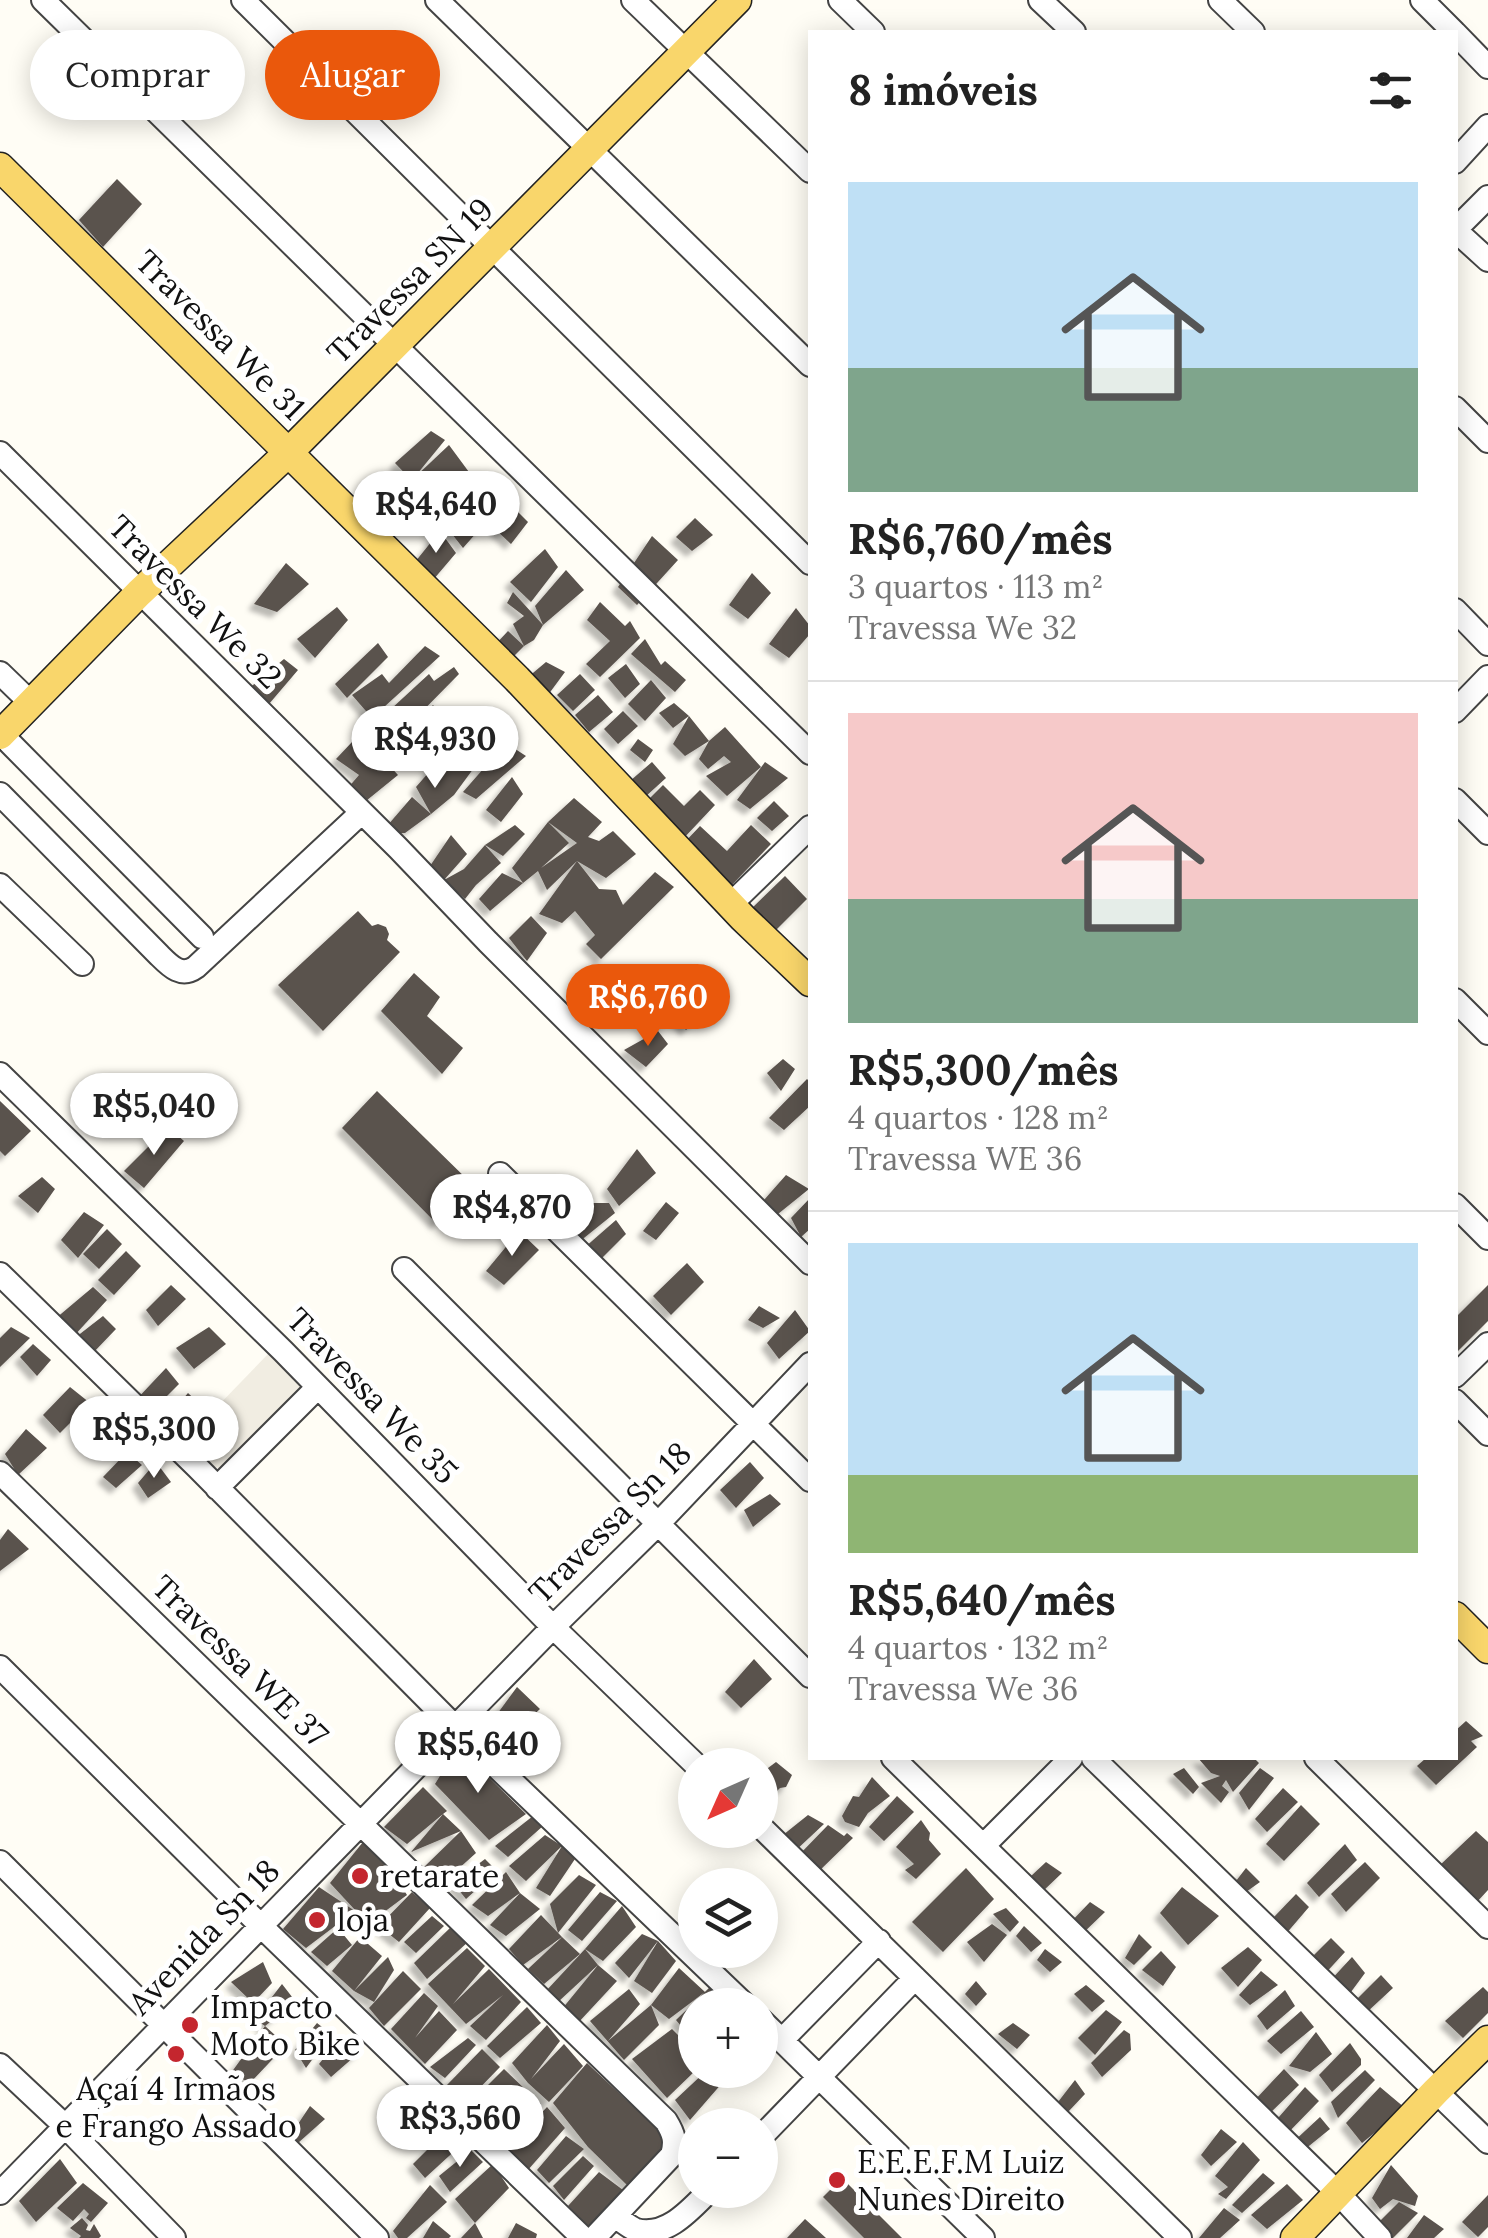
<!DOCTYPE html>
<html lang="pt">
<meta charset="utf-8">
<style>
body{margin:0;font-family:Lora,serif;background:#f2f2f2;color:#222;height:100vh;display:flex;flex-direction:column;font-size:38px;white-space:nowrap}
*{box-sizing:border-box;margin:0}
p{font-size:32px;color:#767676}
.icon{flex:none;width:55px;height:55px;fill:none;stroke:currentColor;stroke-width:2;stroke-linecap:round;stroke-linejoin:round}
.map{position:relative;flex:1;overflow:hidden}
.drawer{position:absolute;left:808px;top:30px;width:650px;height:1730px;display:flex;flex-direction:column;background:#fff;border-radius:0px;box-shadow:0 5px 25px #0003}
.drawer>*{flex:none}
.guide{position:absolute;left:30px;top:30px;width:628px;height:90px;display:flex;gap:20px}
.needle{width:65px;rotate:225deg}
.tools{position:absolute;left:678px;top:1748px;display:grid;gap:20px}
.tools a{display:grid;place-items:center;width:100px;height:100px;border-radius:50%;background:#fff;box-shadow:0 5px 25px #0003;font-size:50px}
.price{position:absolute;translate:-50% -85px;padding:0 22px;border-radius:35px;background:#fff;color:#222;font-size:32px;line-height:65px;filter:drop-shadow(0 2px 5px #0008)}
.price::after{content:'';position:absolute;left:50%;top:60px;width:30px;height:22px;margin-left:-15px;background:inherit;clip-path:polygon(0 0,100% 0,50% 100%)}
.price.selected{background:#ea580c;color:#fff}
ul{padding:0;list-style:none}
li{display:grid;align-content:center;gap:20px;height:530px;padding:0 40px}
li+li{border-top:2px solid #e0e0e0}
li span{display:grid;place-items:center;height:310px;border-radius:0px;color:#555}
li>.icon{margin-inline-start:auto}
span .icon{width:180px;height:180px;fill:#fffc;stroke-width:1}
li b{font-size:42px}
h2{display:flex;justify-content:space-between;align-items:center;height:120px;padding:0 40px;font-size:42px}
.tag{padding:0 35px;border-radius:45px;background:#fff;box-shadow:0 5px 25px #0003;font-size:35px;line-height:90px}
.tag.selected{background:#ea580c;color:#fff}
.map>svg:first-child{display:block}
.plaza{fill:#f1ede2}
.building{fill:#5a524d;filter:url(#shadow)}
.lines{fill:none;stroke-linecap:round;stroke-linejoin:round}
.minor-casing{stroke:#444;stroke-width:26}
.major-casing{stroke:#222;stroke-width:31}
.minor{stroke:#fff;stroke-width:22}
.major{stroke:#f9d66b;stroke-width:28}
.poi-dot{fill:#c4262e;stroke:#fff;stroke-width:4}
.labels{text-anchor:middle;stroke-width:10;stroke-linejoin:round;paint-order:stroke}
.street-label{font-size:32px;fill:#111;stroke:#fff}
.poi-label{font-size:32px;fill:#111;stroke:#fff;text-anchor:start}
</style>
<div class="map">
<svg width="1488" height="2238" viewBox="0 0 1488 2238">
<defs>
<filter id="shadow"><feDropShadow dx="-6" dy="6" stdDeviation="2.5" flood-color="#0004"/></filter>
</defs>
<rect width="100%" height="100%" fill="#fffdf5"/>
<path class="plaza" d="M269 1353 303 1385 220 1468 210 1467 183 1442Z"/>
<path class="building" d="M117 179 142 204 103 247 79 220Z
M431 431 445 440 413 479 449 445 480 487 452 509 435 505 395 463Z
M389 474 403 488 417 511 389 540 369 528 403 488 393 495 382 512 365 490 377 478Z
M488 490 500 506 463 548 448 529Z
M508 502 528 522 511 544 495 529Z
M695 518 713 535 692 551 676 537Z
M440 531 456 553 433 580 415 562Z
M652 536 678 560 637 605 618 587Z
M545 549 558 567 531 602 510 582Z
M286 563 309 584 277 612 254 604Z
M566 570 584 590 543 625 535 606Z
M752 573 771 593 748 619 729 605Z
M513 592 543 625 534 640 524 646 513 624 524 616 507 603Z
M600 602 625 626 630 621 640 638 600 677 586 664 610 641 587 620Z
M337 607 348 620 315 658 297 639Z
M796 608 810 626V634L789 658 769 644Z
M508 631 524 646 509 661 493 647Z
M645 639 661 665 665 661 686 680 675 692 631 654Z
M378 643 388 657 347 698 335 684Z
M425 646 440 656 372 718 352 695 382 674 389 683Z
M284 659 298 670 269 704 247 690Z
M546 662 565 672 548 695 527 678Z
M626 664 640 684 625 698 608 678Z
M454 667 459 674 397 737 378 721 429 674 434 681Z
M580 674 595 690 573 711 557 695Z
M651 680 666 698 645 721 628 704Z
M598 695 613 712 589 732 575 715Z
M674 703 689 716 673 728 659 713Z
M433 705 446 723 410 760 396 747Z
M623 711 638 726 618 744 604 729Z
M689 716 709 741 725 727 761 767 727 796 706 776 731 762 724 756 708 769 699 759 709 741 685 756 673 744Z
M638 739 653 750 645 762 630 750Z
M352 742 371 762 378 753 398 775 361 805 347 789 359 775 336 759Z
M506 743 526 756 476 799 463 792Z
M463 744 479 761 454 795 431 814 405 833H381L412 797 431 814 416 787 443 756 452 763Z
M652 762 666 778 645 797 630 781Z
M765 762 788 778 750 809 737 800Z
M512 777 523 794 501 822 486 810Z
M663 785 684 806 700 790 715 805 682 840 645 803Z
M574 798 602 822 588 837 599 841 613 831 636 854 606 878 577 861 599 889 616 890 623 905 655 872 674 887 601 959 586 944 595 935 575 911 562 923 539 914 577 861 547 890 538 871 523 883 512 868 548 822 569 843 541 868 577 843 548 822Z
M774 801 789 816 772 831 757 818Z
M515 825 525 834 503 856 485 845Z
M751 825 771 844 730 887 683 844 700 826 727 851Z
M451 835 467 854 444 880 430 866Z
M485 845 501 863 476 885 465 899 444 880 464 869Z
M502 873 523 883 490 911 479 899Z
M785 876 807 899 772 934 749 911Z
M358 911 372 926 378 924 386 927 389 934 387 940 400 952 323 1031 278 985Z
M531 916 547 933 527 961 509 938Z
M707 970 728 989 686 1030 670 1011Z
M414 973 440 997 427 1016 463 1048 442 1074 381 1011Z
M658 1031 668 1044 646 1067 624 1050Z
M783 1059 795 1069 781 1091 767 1073Z
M807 1079 810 1082V1106L784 1130 769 1118Z
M377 1091 475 1187 464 1197 453 1193 441 1209 447 1213 437 1224 342 1128Z
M0 1101 31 1131 5 1156 0 1151Z
M168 1127 184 1141 144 1188 124 1171Z
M637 1149 656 1173 619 1206 607 1189Z
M786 1175 809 1189 778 1214 764 1200Z
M42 1177 55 1189 38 1213 18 1196Z
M571 1182 586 1195 558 1215 547 1199Z
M810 1198V1229L801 1237 791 1218Z
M666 1202 679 1213 656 1240 643 1231Z
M593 1203H609L615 1213 574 1246 560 1233Z
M84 1212 104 1225 78 1258 61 1240Z
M616 1220 626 1234 594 1266 584 1248Z
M107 1229 122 1244 99 1269 83 1254Z
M519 1231 539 1250 504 1285 486 1271Z
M126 1251 141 1266 114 1295 98 1280Z
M687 1263 704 1282 671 1315 653 1296Z
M171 1285 186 1299 158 1326 146 1310Z
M1488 1285V1321L1455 1354V1318Z
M93 1287 107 1300 73 1337 55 1319Z
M759 1306 780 1318 763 1328 748 1320Z
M795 1310 810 1331 779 1359 767 1343Z
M103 1316 116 1329 92 1354 76 1337Z
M11 1327 30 1338 0 1367V1338Z
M209 1327 226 1344 194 1369 176 1348Z
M33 1344 51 1360 37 1376 20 1357Z
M166 1368 179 1384 148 1415 135 1401Z
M70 1387 90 1403 60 1433 43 1415Z
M188 1393 208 1412 181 1439 162 1423Z
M26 1429 47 1448 18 1475 5 1454Z
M127 1452 142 1465 116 1488 103 1477Z
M156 1462 171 1482 148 1498 138 1483Z
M750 1462 764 1478 736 1508 720 1490Z
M770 1494 781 1504 753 1527 744 1510Z
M8 1529 29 1549 0 1571V1540Z
M754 1659 772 1679 741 1708 725 1692Z
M517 1687 540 1709 510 1737 492 1721Z
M1466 1721 1483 1736 1471 1741 1477 1747 1436 1785 1417 1766 1426 1758H1455V1731Z
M458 1747 526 1814 489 1840 435 1784Z
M1198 1758H1254L1259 1763 1233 1792 1226 1780 1222 1786 1229 1792 1221 1803 1201 1783 1220 1776 1211 1773Z
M776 1762 792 1775 786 1787 780 1788 772 1796 775 1799 760 1809V1786L772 1796 760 1774Z
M1184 1768 1199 1787 1193 1794 1173 1774Z
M1260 1768 1274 1778 1249 1810 1239 1793Z
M872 1777 890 1796 868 1813 859 1827 845 1822 842 1816 853 1796 859 1797Z
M423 1787 447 1811 443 1814 461 1831 476 1853 447 1879 423 1868 461 1831 411 1852 443 1814 407 1844 384 1827Z
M1283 1788 1298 1802 1267 1832 1255 1819Z
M897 1796 914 1812 884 1841 869 1827Z
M1301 1805 1320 1824 1284 1861 1266 1844Z
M808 1815 824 1824 794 1852 778 1839Z
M533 1816 543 1826 508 1857 495 1846Z
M921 1820 930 1833 929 1840 941 1854 916 1879 905 1870 914 1864 896 1847Z
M828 1825 844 1836 847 1833 853 1838 815 1875 798 1856Z
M1476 1831 1488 1842V1890L1476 1903 1439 1866Z
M545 1835 562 1846 526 1881 509 1866Z
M363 1842 391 1870 407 1895 368 1924 330 1883Z
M1345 1844 1357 1860 1319 1897 1307 1883Z
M562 1846 575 1859 550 1896 536 1888Z
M485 1859 497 1871 466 1899 453 1883Z
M1046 1862 1062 1873 1042 1892 1030 1877Z
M1365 1862 1380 1878 1346 1912 1331 1894Z
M966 1868 994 1899 943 1952 912 1922Z
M1246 1868 1260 1882 1246 1892 1236 1881Z
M506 1872 520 1893 540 1909 506 1936 490 1925 520 1893 488 1916 472 1905Z
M579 1875 596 1885 558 1933 550 1904Z
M319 1887 355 1911 306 1948 283 1929Z
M1182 1887 1219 1916 1188 1945 1160 1913Z
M412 1892 430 1908 399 1942 379 1926Z
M600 1892 617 1901 582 1941 568 1930Z
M1296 1894 1309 1907 1285 1935 1274 1917Z
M1090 1902 1105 1912 1080 1936 1067 1926Z
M622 1906 636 1927 603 1961 585 1949Z
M1006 1908 1019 1922 1010 1932 993 1914Z
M541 1915 562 1937 523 1965 509 1949Z
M432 1916 444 1926 416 1953 404 1942Z
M992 1924 1007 1935 984 1962 967 1942Z
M1024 1926 1042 1943 1031 1952 1016 1936Z
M451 1927 468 1942 427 1979 414 1963Z
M338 1928 352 1945 327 1966 311 1952Z
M642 1934 658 1941 629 1978 615 1963Z
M1139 1934 1152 1947 1134 1965 1125 1958Z
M360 1937 382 1956 354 1991 332 1971Z
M562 1937 580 1954 544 1984 528 1969Z
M1331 1938 1345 1952 1322 1977 1307 1962Z
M658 1941 676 1961 652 1993 634 1981Z
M1248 1947 1262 1960 1238 1987 1221 1968Z
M467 1948 485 1966 453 2004 489 1969 521 2002 486 2040 470 2026 503 1995 466 2024 428 1984Z
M585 1949 598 1965 617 1981 577 2024 562 2009 598 1965 558 2002 546 1991Z
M1045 1949 1062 1962 1050 1972 1037 1960Z
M1161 1951 1176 1967 1163 1986 1142 1970Z
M388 1957 394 1970 374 2002 354 1991Z
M1352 1957 1365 1973 1348 1996 1329 1982Z
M263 1962 272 1983 253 2003 231 1982Z
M679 1968 705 1992 669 2019 651 2005Z
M403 1971 421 1989 384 2026 369 2008Z
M1261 1971 1278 1985 1250 2005 1239 1995Z
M1381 1975 1393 1988 1366 2013 1352 2004Z
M976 1981 987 1994 976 2006 965 1994Z
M282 1984 296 2002 265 2026 255 2019Z
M1086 1985 1105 2001 1092 2012 1074 1994Z
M710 1987 725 2005H695V2043L676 2020Z
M1483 1987 1488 1992V2013L1463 2038 1445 2021Z
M629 1989 640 2004 608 2041 651 2005 659 2025 624 2060 590 2021Z
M1285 1990 1295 2006 1267 2030 1257 2016Z
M424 1993 438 2006 415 2038 439 2011 457 2030 425 2064 391 2029Z
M527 2007 541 2023 500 2058 487 2046Z
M1106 2010 1122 2022 1095 2055 1078 2038Z
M1301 2011 1314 2027 1281 2054 1267 2041Z
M317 2023 331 2034 306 2068 295 2050Z
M1013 2023 1030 2035 1017 2049 998 2034Z
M547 2025 560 2041 531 2079 564 2044 583 2066 549 2102 528 2083 512 2063Z
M265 2026 286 2045 250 2083 231 2073Z
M672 2029 695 2052V2071L667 2098 632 2059Z
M1124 2030 1130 2034 1131 2050 1102 2077 1091 2063Z
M1316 2032 1332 2054 1310 2072 1289 2066Z
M342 2035 362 2050 331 2077 319 2064Z
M468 2038 476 2045 445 2078 430 2067Z
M1350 2043 1361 2059V2065L1332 2092 1319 2075Z
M482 2049 500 2067 467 2101 447 2085Z
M587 2063 669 2140 629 2187 588 2147 553 2103Z
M504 2069 526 2090 490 2131 466 2107Z
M1284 2069 1299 2085 1266 2117 1253 2102Z
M707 2070H713L723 2082 690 2120 675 2100Z
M1365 2070 1375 2080 1338 2118 1331 2102Z
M1075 2080 1085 2094 1068 2112 1058 2102Z
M1305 2087 1319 2101 1283 2138 1272 2125Z
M1380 2087 1405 2108 1362 2143 1346 2123Z
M532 2094 541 2104 506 2145 490 2131Z
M310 2106 325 2119 298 2143 290 2136Z
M547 2107 565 2128 527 2171 507 2149Z
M1320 2117 1330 2129 1304 2150 1291 2144Z
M448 2129 461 2145 425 2178 413 2164Z
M1221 2129 1237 2142 1211 2166 1201 2155Z
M566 2136 584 2149 549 2183 537 2170Z
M1243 2142 1260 2160 1226 2199 1218 2194 1228 2187 1215 2176Z
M471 2150 483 2162 450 2192 439 2176Z
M583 2156 594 2166 564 2200 553 2186Z
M60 2159 77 2183 36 2222 19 2201Z
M493 2164 509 2188 475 2223 483 2238H461L475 2223 455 2199Z
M1391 2165 1418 2196 1415 2206 1393 2199 1380 2209 1372 2198Z
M599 2172 627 2193 588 2226 568 2206Z
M1263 2173 1275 2183 1242 2213 1232 2205Z
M842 2178 902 2238H864L823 2197Z
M83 2183 108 2203 91 2222 86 2218 89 2214 84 2209 73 2221 57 2208Z
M1287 2184 1303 2200 1267 2229 1251 2215Z
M430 2185 447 2202 407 2238H398L393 2231Z
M1488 2195V2227L1478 2237 1462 2222Z
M1399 2202 1418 2213 1393 2238H1384L1373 2228Z
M1224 2208 1240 2220 1220 2238H1199Z
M1424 2215 1444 2229 1434 2238H1407Z
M82 2218 88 2225 86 2230 90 2231 94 2224 101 2236 99 2238H79L81 2236 70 2228Z
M805 2219 826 2238H787Z
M433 2221 451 2236 449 2238H423Z
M516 2223 537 2234 536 2238H508Z"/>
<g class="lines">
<defs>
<path id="minor" d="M43 0 810 753
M243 0 810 563
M437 0 810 365
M633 0 810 171
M840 0 873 32
M1040 0 1074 32
M1220 0 1253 32
M1422 0 1454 32
M1455 33 1488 67
M1455 162 1488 126
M1455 230 1488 197
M1455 230 1488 260
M1455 408 1488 441
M0 453 398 848 488 942 810 1263
M1455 610 1488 644
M0 673 31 703
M1455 711 1488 677
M1 734 202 937
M0 794 159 955C170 966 181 978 196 967L361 813
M1455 800 1488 833
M0 885 82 964
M731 904 810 827
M1455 1000 1488 1033
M0 1074 283 1351 553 1627 696 1765
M500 1174 810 1480
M1455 1205 1488 1238
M404 1269 810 1676
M0 1274 197 1467 455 1727 745 2005
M1455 1376 1488 1344
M1455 1401 1488 1434
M0 1473 666 2121C674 2134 676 2141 672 2155L594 2238
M217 1488 317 1388
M0 1667 260 1925 583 2238
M893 1758 1339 2194 1380 2238
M1093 1758 1488 2142
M1316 1758 1488 1927
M760 1826 1180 2238
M983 1846 1071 1758
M0 1862 377 2238
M760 2019 983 2238
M782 2040 879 1941
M0 2065 64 2125 174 2238
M760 2138 915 1978
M0 2193 553 1627 657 1525 810 1364
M615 2216C622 2221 629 2227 636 2230 667 2238 691 2209 710 2190"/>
<path id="major" d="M0 167 517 679 743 918 810 982
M0 735 139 593 289 452 737 0
M1455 1616 1488 1649
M1295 2238 1436 2091 1488 2040"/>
</defs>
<use href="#minor" class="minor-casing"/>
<use href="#major" class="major-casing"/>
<use href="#minor" class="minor"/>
<use href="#major" class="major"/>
</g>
<g class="poi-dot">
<circle cx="360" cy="1876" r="10"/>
<circle cx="317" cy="1920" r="10"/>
<circle cx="190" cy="2025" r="10"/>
<circle cx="176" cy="2054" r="10"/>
<circle cx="837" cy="2180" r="10"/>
</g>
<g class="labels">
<g class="street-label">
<text transform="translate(410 281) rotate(-45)" y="11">Travessa SN 19</text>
<text transform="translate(220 335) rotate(45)" y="11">Travessa We 31</text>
<text transform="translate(195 602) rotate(45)" y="11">Travessa We 32</text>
<text transform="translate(372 1396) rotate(46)" y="11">Travessa We 35</text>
<text transform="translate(610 1523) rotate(-45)" y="11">Travessa Sn 18</text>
<text transform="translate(240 1661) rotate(44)" y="11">Travessa WE 37</text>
<text transform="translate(204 1937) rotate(-46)" y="11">Avenida Sn 18</text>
</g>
<g class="poi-label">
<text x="380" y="1887">retarate</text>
<text x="337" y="1931">loja</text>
<text x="210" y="2018">Impacto<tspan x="210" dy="37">Moto Bike</tspan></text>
<text x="176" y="2100" text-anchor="middle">Açaí 4 Irmãos<tspan x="176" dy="37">e Frango Assado</tspan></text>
<text x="857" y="2173">E.E.E.F.M Luiz<tspan x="857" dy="37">Nunes Direito</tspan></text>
</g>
</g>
</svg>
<div class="tools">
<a><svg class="needle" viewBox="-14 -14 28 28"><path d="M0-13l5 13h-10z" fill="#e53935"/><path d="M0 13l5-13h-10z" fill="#767676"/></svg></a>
<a><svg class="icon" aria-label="layers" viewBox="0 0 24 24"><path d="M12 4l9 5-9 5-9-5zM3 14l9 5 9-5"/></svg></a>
<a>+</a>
<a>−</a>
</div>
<b class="price" style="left:436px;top:556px">R$4,640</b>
<b class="price" style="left:435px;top:791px">R$4,930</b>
<b class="price selected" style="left:648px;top:1049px">R$6,760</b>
<b class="price" style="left:154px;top:1158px">R$5,040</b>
<b class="price" style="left:512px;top:1259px">R$4,870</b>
<b class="price" style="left:154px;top:1481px">R$5,300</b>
<b class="price" style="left:478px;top:1796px">R$5,640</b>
<b class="price" style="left:460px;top:2170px">R$3,560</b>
<div class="guide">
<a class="tag">Comprar</a>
<a class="tag selected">Alugar</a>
</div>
<section class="drawer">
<h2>8 imóveis<svg class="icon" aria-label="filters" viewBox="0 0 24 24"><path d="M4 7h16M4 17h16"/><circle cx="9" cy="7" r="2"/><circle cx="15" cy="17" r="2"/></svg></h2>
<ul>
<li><span style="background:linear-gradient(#bfe0f5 60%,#7fa58c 0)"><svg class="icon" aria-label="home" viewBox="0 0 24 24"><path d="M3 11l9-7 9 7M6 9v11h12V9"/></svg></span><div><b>R$6,760/mês</b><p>3 quartos · 113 m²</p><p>Travessa We 32</p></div></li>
<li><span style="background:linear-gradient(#f6c9c9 60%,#7fa58c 0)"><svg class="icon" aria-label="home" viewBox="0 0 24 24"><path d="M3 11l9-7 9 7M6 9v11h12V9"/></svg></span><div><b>R$5,300/mês</b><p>4 quartos · 128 m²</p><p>Travessa WE 36</p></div></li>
<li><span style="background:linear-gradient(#bfe0f5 75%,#8fb573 0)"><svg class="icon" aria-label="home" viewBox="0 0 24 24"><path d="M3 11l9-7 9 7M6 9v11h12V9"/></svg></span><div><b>R$5,640/mês</b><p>4 quartos · 132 m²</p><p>Travessa We 36</p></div></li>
</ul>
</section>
</div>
